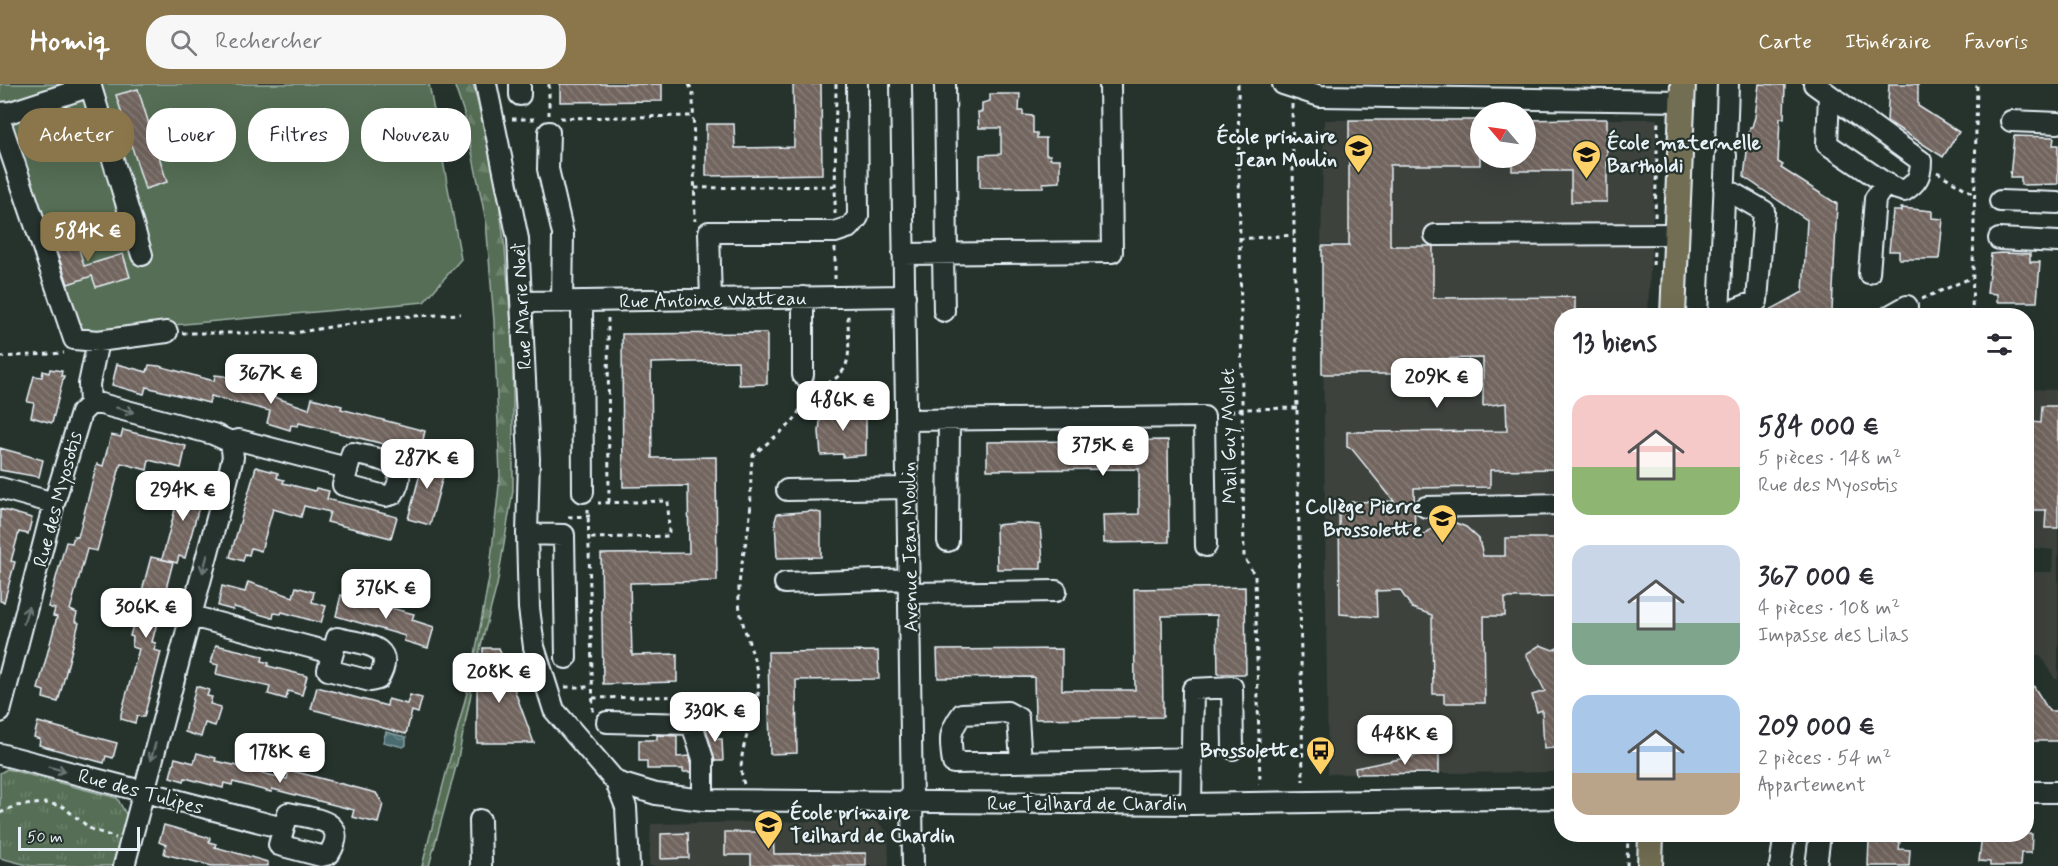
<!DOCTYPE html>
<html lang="fr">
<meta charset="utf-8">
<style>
body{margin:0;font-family:Mynerve,sans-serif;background:#f7f7f7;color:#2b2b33;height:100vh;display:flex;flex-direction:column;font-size:22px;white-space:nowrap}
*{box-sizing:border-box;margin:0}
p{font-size:20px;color:#7c7c81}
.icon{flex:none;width:33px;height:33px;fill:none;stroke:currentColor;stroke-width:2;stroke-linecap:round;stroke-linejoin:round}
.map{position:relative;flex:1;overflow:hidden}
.details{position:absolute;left:1554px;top:224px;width:480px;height:534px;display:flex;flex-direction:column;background:#fff;border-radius:24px;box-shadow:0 6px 24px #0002}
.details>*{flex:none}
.banner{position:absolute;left:18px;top:24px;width:570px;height:54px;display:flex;gap:12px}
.needle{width:39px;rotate:299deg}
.buttons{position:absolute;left:1470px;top:18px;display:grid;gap:12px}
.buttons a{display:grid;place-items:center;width:66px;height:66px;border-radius:50%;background:#fff;box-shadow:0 6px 24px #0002;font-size:30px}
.scale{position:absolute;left:18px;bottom:15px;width:122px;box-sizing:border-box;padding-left:6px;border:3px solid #e8f1f8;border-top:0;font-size:16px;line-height:21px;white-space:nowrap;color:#e8f1f8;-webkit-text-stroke:4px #26332d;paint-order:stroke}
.price{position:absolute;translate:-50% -51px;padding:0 14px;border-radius:12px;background:#fff;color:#222;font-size:20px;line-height:39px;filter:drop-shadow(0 2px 3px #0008)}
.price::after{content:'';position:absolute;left:50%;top:36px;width:18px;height:14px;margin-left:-9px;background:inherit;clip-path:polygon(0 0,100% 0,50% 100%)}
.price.on{background:#8a764a;color:#fff}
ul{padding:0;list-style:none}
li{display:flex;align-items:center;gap:18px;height:150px;padding:0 18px}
li span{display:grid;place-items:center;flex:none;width:168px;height:120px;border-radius:18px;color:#555}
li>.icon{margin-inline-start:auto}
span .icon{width:72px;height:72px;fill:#fffc;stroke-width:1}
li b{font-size:26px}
h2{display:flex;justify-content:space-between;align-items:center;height:72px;padding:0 18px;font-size:26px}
.chip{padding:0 21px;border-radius:24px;background:#fff;box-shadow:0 6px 24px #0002;font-size:21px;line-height:54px}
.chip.on{background:#8a764a;color:#fff}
header{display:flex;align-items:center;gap:36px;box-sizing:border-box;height:84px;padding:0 30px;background:#8a764a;color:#fff}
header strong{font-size:28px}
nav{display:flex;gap:33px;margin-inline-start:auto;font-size:21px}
.search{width:420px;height:54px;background:#f7f7f7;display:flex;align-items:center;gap:15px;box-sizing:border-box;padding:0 21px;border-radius:24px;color:#7c7c81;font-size:22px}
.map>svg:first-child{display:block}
.built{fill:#3d423c}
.forest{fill:url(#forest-firs);stroke:#9eb0a6;stroke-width:1.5}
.park{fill:url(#park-tufts);stroke:#9eb0a6;stroke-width:1.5}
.pitch{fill:#556e54;stroke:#9eb0a6;stroke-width:1.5}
.water{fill:url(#water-waves);stroke:#89a1a6;stroke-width:1.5}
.building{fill:url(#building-back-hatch);stroke:#e8f1f8;stroke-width:1.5}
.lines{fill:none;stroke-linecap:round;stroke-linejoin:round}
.minor-casing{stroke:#e8f1f8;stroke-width:24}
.major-casing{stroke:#e8f1f8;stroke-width:28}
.path{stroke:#e8f1f8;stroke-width:3;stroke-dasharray:4.5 4.5;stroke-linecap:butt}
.minor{stroke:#26332d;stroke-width:20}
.major{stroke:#726e52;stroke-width:24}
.oneway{stroke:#6a7674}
.labels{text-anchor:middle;stroke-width:4.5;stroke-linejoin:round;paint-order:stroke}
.poi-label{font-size:20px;font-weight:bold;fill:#e8f1f8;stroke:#26332d;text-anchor:end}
.street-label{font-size:20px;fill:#e8f1f8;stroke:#26332d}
</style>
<header>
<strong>Homiq</strong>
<div class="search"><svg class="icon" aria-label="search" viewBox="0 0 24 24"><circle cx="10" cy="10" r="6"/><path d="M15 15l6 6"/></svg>Rechercher</div>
<nav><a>Carte</a><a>Itinéraire</a><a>Favoris</a></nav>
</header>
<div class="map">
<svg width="2058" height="782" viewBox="0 0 2058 782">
<defs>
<pattern id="forest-firs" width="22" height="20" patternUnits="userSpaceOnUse" patternTransform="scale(1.5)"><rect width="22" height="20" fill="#556e54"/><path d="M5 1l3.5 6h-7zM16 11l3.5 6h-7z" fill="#6d836d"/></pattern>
<pattern id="park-tufts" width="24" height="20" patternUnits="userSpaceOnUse" patternTransform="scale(1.5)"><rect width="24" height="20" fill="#556e54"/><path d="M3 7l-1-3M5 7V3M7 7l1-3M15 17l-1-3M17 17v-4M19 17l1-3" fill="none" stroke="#6d836d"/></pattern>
<pattern id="water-waves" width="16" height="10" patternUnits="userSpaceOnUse" patternTransform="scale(1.5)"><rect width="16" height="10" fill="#496c6f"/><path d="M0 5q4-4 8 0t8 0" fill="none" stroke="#638184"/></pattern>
<pattern id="building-back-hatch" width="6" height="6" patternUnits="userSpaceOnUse" patternTransform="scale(1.5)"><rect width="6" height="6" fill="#72655e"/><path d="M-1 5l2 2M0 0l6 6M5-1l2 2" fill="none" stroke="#867c76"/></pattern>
</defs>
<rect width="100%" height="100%" fill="#26332d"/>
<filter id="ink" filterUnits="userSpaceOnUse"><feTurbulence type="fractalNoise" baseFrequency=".0167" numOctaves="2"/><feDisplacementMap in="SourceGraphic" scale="12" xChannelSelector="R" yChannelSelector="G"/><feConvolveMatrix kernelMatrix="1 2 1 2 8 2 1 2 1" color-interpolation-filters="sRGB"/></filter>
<g filter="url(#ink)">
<path class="built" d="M1480 35V74H1526V35H1657L1648 231H1562L1561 688 1328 690 1322 161 1444 162 1321 160 1324 36Z
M2030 305 2058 306V595H2055L2040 571 2027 570V488H2052L2053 466 2034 464 2032 426H2027L2026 307Z
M876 736 888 749 889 782H649L651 740Z"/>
<path class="forest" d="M454 0H473L496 94 505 165 513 266V407L497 501 480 565 457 679 429 782H422L471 593 489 494 500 392 494 237 486 137 464 29Z"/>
<path class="park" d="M7 685 117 714 127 732 112 782H31L0 774V689Z"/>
<path class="pitch" d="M0 0H429L461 175 424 218 76 250 0 24Z"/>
<path class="water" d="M386 648 406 653V661L403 663 383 658Z"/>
<path class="building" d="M560 0H662V17L560 18Z
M793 0H821L822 90 706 92V40H734L735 64 794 63Z
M1759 0 1785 1 1784 34H1780L1778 78 1783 81 1781 84 1837 120 1832 227 1825 231H1761L1803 208 1807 136 1744 93 1750 43H1752L1755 33Z
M1889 0H1918V22L1959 48 1943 73 1887 37Z
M138 5 167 98 145 105 116 11Z
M990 10H1020L1019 27H1023V31L1033 32V49H1037V54H1046V71H1050V75H1060V98L1043 99V103L980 104V71L1001 70V44H979L978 28H982V19L990 17Z
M1576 35H1607V118H1571V87H1512V74H1526V36Z
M1349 36H1480V81H1390V162H1433V214L1575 213V231H1562V385L1490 386V403L1414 404 1415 456 1438 441 1456 439 1466 443 1479 455 1483 472H1505V454H1562V513L1505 514V532H1484L1485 619H1444V610H1433L1432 531 1412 524 1400 506 1376 507 1377 533 1340 530 1339 426H1351V418L1394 417 1352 365 1347 363V348L1507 347 1506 319 1483 322V274L1433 275V290H1322V162H1349Z
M2014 52 2054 53 2053 61H2058V100L2021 101V93H2010Z
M1901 124 1932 127V134L1943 135 1939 175H1899V167H1889L1893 127H1901Z
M74 147 84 182 123 170 130 193 96 203 92 192 68 200 52 154Z
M2000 169 2030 170V178H2040L2037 218H1997V210L1987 209 1991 170Z
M767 249V300L739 301 738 277 651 279 652 374 716 373 717 497 630 499 632 571 677 570V598L603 600 601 470 689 469 688 402 623 403 622 250Z
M117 280 147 288 149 281 159 282 214 297 215 291 224 292 263 303 262 309 309 325 312 314 342 322 341 325 425 347 420 369 299 339 298 342 291 341 290 346 267 339 270 327 218 314 211 312 209 319 146 303 144 310 112 301Z
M50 285 62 287 61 292H64L52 339 31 333 34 319 27 318 34 292 42 293 43 287 49 289Z
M2042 322H2058V444H2045L2046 426H2026V408H2030L2032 338 2041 339Z
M828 324 866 326V371L843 373V370L821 371 819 348 821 327H828Z
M123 346 186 362 181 384 149 376 147 386 121 379 97 467 87 465 70 526 77 529 75 537 79 539 58 618 43 614 44 607 38 605 57 533 53 532 55 525 48 523 66 458 72 459 74 452 78 453 97 380 103 382 111 351 121 353Z
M1168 356 1169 458 1104 459 1103 431 1139 430V385L987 386V358Z
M0 364 43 376 39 393 0 386Z
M425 371 447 377 430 441 408 435Z
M256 383 278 389 277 394 284 396 283 399 315 407 316 404 329 407 327 415 397 433 391 454 327 438 330 428 304 422 301 433 273 425 261 467 251 464 249 471 245 470 243 477 230 473Z
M183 395 198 399 196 406 203 408 185 474 179 472 177 479 162 475Z
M0 425 32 434 28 450 19 448 11 477 15 478 4 518 0 517Z
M812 427 821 429V473L777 474 775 437 777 430Z
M1018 439 1040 441 1043 477H1041V485H997L996 441Z
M151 473 173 478 152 558 156 559 154 566 161 568 144 633 137 632 135 639 121 635V630L139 565 132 563 133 553 130 552Z
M248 498 293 513 296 503 314 508 312 518 326 522 321 539 282 528 281 530 274 529 273 534 234 523 233 526 218 522 222 502 245 508Z
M1245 503 1246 590H1218L1217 531 1162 532 1163 633 1035 635 1034 593 938 594 937 566 1062 565V606H1135L1134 505Z
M341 511 414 530 412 536 434 543 428 564 404 557 405 552 336 532Z
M216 561 263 572 262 577 269 579 268 582 307 592 302 611 288 607 286 615 268 610 270 603 216 590 218 581 211 579Z
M1540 561 1553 566 1562 562V663L1544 665 1542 626 1537 628 1532 611 1545 607 1526 570Z
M483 564H499L534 659H477V590H483Z
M878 567 879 595 796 596 797 669 770 670 768 568Z
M2026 590 2049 627H2058V657H2033L2026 647Z
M196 602 209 606 207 612 212 613 210 620 221 623 215 642 205 639 201 653 185 648Z
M317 603 387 622 388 615 407 620 410 611 422 614 418 629 412 627 406 650 311 625Z
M38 638 117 659 113 674 106 672 104 679 39 661 40 655 34 653Z
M715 640V655H722L723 677H715L705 641Z
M657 651 677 652V673L690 672 691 688H683V685H647V677H639V656H657Z
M1439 667V689L1356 690 1355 684Z
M197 669 216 674 215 677 243 683 246 673 265 678 262 689 287 695 289 686 376 709 383 720 378 739 352 733 354 726 272 705 271 708 233 698 232 701 224 699 223 704 185 694 184 697 170 693 175 674 194 679Z
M164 741 210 754 209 758 216 760 215 763 268 778V782H212L164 770 166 761 159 758Z
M725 748H773L774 770 866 769V782H751V771H725Z
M688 749 689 774 661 775V750Z
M1982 750H2032L2031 769H2021L2020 782H1990V778L1979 777Z
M1869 756 1900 758 1899 765 1910 766 1909 782H1868Z"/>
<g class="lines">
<defs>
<path id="minor" d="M90 0 142 171
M486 0 518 155 529 375 527 450 529 524 534 563 554 626 616 698 626 723 629 782
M520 0V11
M901 0 913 782
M945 0 947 170
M1283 0 1320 12 1683 17
M1814 0 1921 77C1921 92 1917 99 1904 107L1891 103 1827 60 1829 11
M0 29 11 28 91 2
M0 37 74 255 98 257 167 248
M2011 37 2058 39
M549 48 548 85 563 150 562 218
M1726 61 1728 0
M2000 117 2058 119
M1435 151 1677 150
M1999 155 2058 158
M903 170 1112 168 1110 0
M943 170 944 227
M1869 189 1875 115 1886 99
M711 216 709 148H835L850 143 858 133 857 0
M582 217 583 408
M522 218 905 212
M1719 231 1726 71
M1720 231 1757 217 1764 127 1724 104
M1891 231 1907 222
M803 291V213
M90 320 89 300 98 257
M907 336 1204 333 1206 462
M231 358 239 356 347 384
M352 369C376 375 414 376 393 410L385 412 343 401Z
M0 404 54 419
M787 406 908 404
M1426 423 1562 420
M527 450 564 451 566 574
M948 457 949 336
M785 499 909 495
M909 509 1056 507
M191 532 332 569
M337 554C361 560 399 560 378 595L370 597 328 586Z
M0 628 54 419 81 329 90 320H101L213 350 231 358 233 373 227 397 124 782
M607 638 692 640 703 675V716
M0 670 283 744
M1021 678 1018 634 1007 628 962 630C948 649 950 656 953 679 1033 678 1112 676 1192 674
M616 698 656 710 703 716 1191 720 1562 714
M2026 708H2058
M1191 720 1193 605 1232 603 1233 665
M288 729C313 735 351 735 329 770L321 772 279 761Z
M480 736 481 782
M1780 782 1785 750
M1816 782 1820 750"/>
<path id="major" d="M1673 231 1683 0
M1650 782 1651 750"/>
</defs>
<use href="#minor" class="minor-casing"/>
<use href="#major" class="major-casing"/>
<path class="path" d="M549 0V31
M689 0 693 10 695 137
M1238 0 1244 473 1255 492 1260 700
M1292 20 1303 697
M560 34 693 32
M512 35H538
M1937 88 1974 110
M695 104 836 102
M835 130 836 0
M1655 133 1658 35
M1239 155 1294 151
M835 164V195
M1653 181 1654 167
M1922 215 1973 193
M1972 231 1977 0
M608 234 609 418
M182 249H294L391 233 461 230
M0 273 64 269
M1221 330 1243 325 1297 324
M588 425 593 628
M568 433 590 432
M591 454 669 452 668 417 598 419
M565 603H592
M593 614 758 611
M744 700C734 670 754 641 758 611 761 581 745 555 740 526 735 495 747 462 750 431 752 411 749 391 753 371L793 338 811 306C857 291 848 273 848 231
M0 729 15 722 45 719 62 722 91 745 116 754
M1627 782 1628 750"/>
<use href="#minor" class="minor"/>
<use href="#major" class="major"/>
</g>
<defs><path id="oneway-shaft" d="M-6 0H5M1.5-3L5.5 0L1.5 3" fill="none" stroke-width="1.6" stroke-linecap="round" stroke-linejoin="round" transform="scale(1.5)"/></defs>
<g class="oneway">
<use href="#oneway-shaft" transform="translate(125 326) rotate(15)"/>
<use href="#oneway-shaft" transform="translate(205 480) rotate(105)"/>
<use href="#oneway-shaft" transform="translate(26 531) rotate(-75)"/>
<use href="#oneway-shaft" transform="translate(153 668) rotate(106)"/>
<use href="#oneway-shaft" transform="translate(57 685) rotate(15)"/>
</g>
</g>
<defs>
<symbol id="school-pin" viewBox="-11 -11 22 30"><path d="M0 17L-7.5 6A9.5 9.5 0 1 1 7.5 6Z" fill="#ffd166" stroke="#26332d"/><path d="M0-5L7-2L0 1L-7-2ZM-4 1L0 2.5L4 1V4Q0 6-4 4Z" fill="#111"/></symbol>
<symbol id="bus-pin" viewBox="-11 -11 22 30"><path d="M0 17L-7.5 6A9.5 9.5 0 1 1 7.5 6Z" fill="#ffd166" stroke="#26332d"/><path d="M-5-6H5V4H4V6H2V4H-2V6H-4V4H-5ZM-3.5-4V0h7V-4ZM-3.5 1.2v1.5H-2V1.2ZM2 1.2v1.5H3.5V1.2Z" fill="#111"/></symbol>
</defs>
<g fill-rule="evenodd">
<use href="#school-pin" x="1342" y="48" width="33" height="45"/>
<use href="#school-pin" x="1570" y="54" width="33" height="45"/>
<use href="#school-pin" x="1426" y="418" width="33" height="45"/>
<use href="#bus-pin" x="1304" y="650" width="33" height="45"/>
<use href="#school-pin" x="752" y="724" width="33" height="45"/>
</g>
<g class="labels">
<g class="poi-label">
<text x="1337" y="59">École primaire<tspan x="1337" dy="23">Jean Moulin</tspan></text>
<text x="1607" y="65" text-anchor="start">École maternelle<tspan x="1607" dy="23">Bartholdi</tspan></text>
<text x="1422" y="429">Collège Pierre<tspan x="1422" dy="23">Brossolette</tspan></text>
<text x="1299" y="673">Brossolette</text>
<text x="790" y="735" text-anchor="start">École primaire<tspan x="790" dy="23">Teilhard de Chardin</tspan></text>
</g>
<g class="street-label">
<text transform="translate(713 215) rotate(-1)" y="7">Rue Antoine Watteau</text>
<text transform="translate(521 223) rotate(-93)" y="7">Rue Marie Noël</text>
<text transform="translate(1228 352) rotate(-91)" y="7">Mail Guy Mollet</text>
<text transform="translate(57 415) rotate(-75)" y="7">Rue des Myosotis</text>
<text transform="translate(909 463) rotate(-91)" y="7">Avenue Jean Moulin</text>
<text transform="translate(141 707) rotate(15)" y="7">Rue des Tulipes</text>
<text x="1087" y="726">Rue Teilhard de Chardin</text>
</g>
</g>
</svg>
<div class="buttons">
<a><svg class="needle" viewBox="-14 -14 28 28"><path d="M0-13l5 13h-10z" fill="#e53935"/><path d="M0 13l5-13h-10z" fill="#7c7c81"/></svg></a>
</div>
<div class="scale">50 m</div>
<b class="price on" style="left:88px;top:179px">584K €</b>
<b class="price" style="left:271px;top:321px">367K €</b>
<b class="price" style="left:1437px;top:325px">209K €</b>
<b class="price" style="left:843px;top:348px">486K €</b>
<b class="price" style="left:1103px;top:393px">375K €</b>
<b class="price" style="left:427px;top:406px">287K €</b>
<b class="price" style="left:183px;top:438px">294K €</b>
<b class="price" style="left:386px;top:536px">376K €</b>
<b class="price" style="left:146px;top:555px">306K €</b>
<b class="price" style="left:499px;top:620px">208K €</b>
<b class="price" style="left:715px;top:659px">330K €</b>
<b class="price" style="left:1405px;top:682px">448K €</b>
<b class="price" style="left:280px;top:700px">178K €</b>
<div class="banner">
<a class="chip on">Acheter</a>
<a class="chip">Louer</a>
<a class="chip">Filtres</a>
<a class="chip">Nouveau</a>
</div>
<section class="details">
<h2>13 biens<svg class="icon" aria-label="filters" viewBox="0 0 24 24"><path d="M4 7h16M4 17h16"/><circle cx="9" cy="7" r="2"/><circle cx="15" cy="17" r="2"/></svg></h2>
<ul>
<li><span style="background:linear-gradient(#f6c9c9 60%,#8fb573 0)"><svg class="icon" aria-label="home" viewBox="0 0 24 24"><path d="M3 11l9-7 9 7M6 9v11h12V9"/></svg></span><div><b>584 000 €</b><p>5 pièces · 148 m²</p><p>Rue des Myosotis</p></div></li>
<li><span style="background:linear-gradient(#c9d6e8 65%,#7fa58c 0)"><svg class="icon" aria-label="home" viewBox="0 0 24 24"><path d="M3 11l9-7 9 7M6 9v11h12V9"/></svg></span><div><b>367 000 €</b><p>4 pièces · 108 m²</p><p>Impasse des Lilas</p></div></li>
<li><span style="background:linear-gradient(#a9c7e8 65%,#b9a48a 0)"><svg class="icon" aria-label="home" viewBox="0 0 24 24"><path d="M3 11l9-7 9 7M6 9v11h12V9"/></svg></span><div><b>209 000 €</b><p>2 pièces · 54 m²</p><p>Appartement</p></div></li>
</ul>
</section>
</div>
